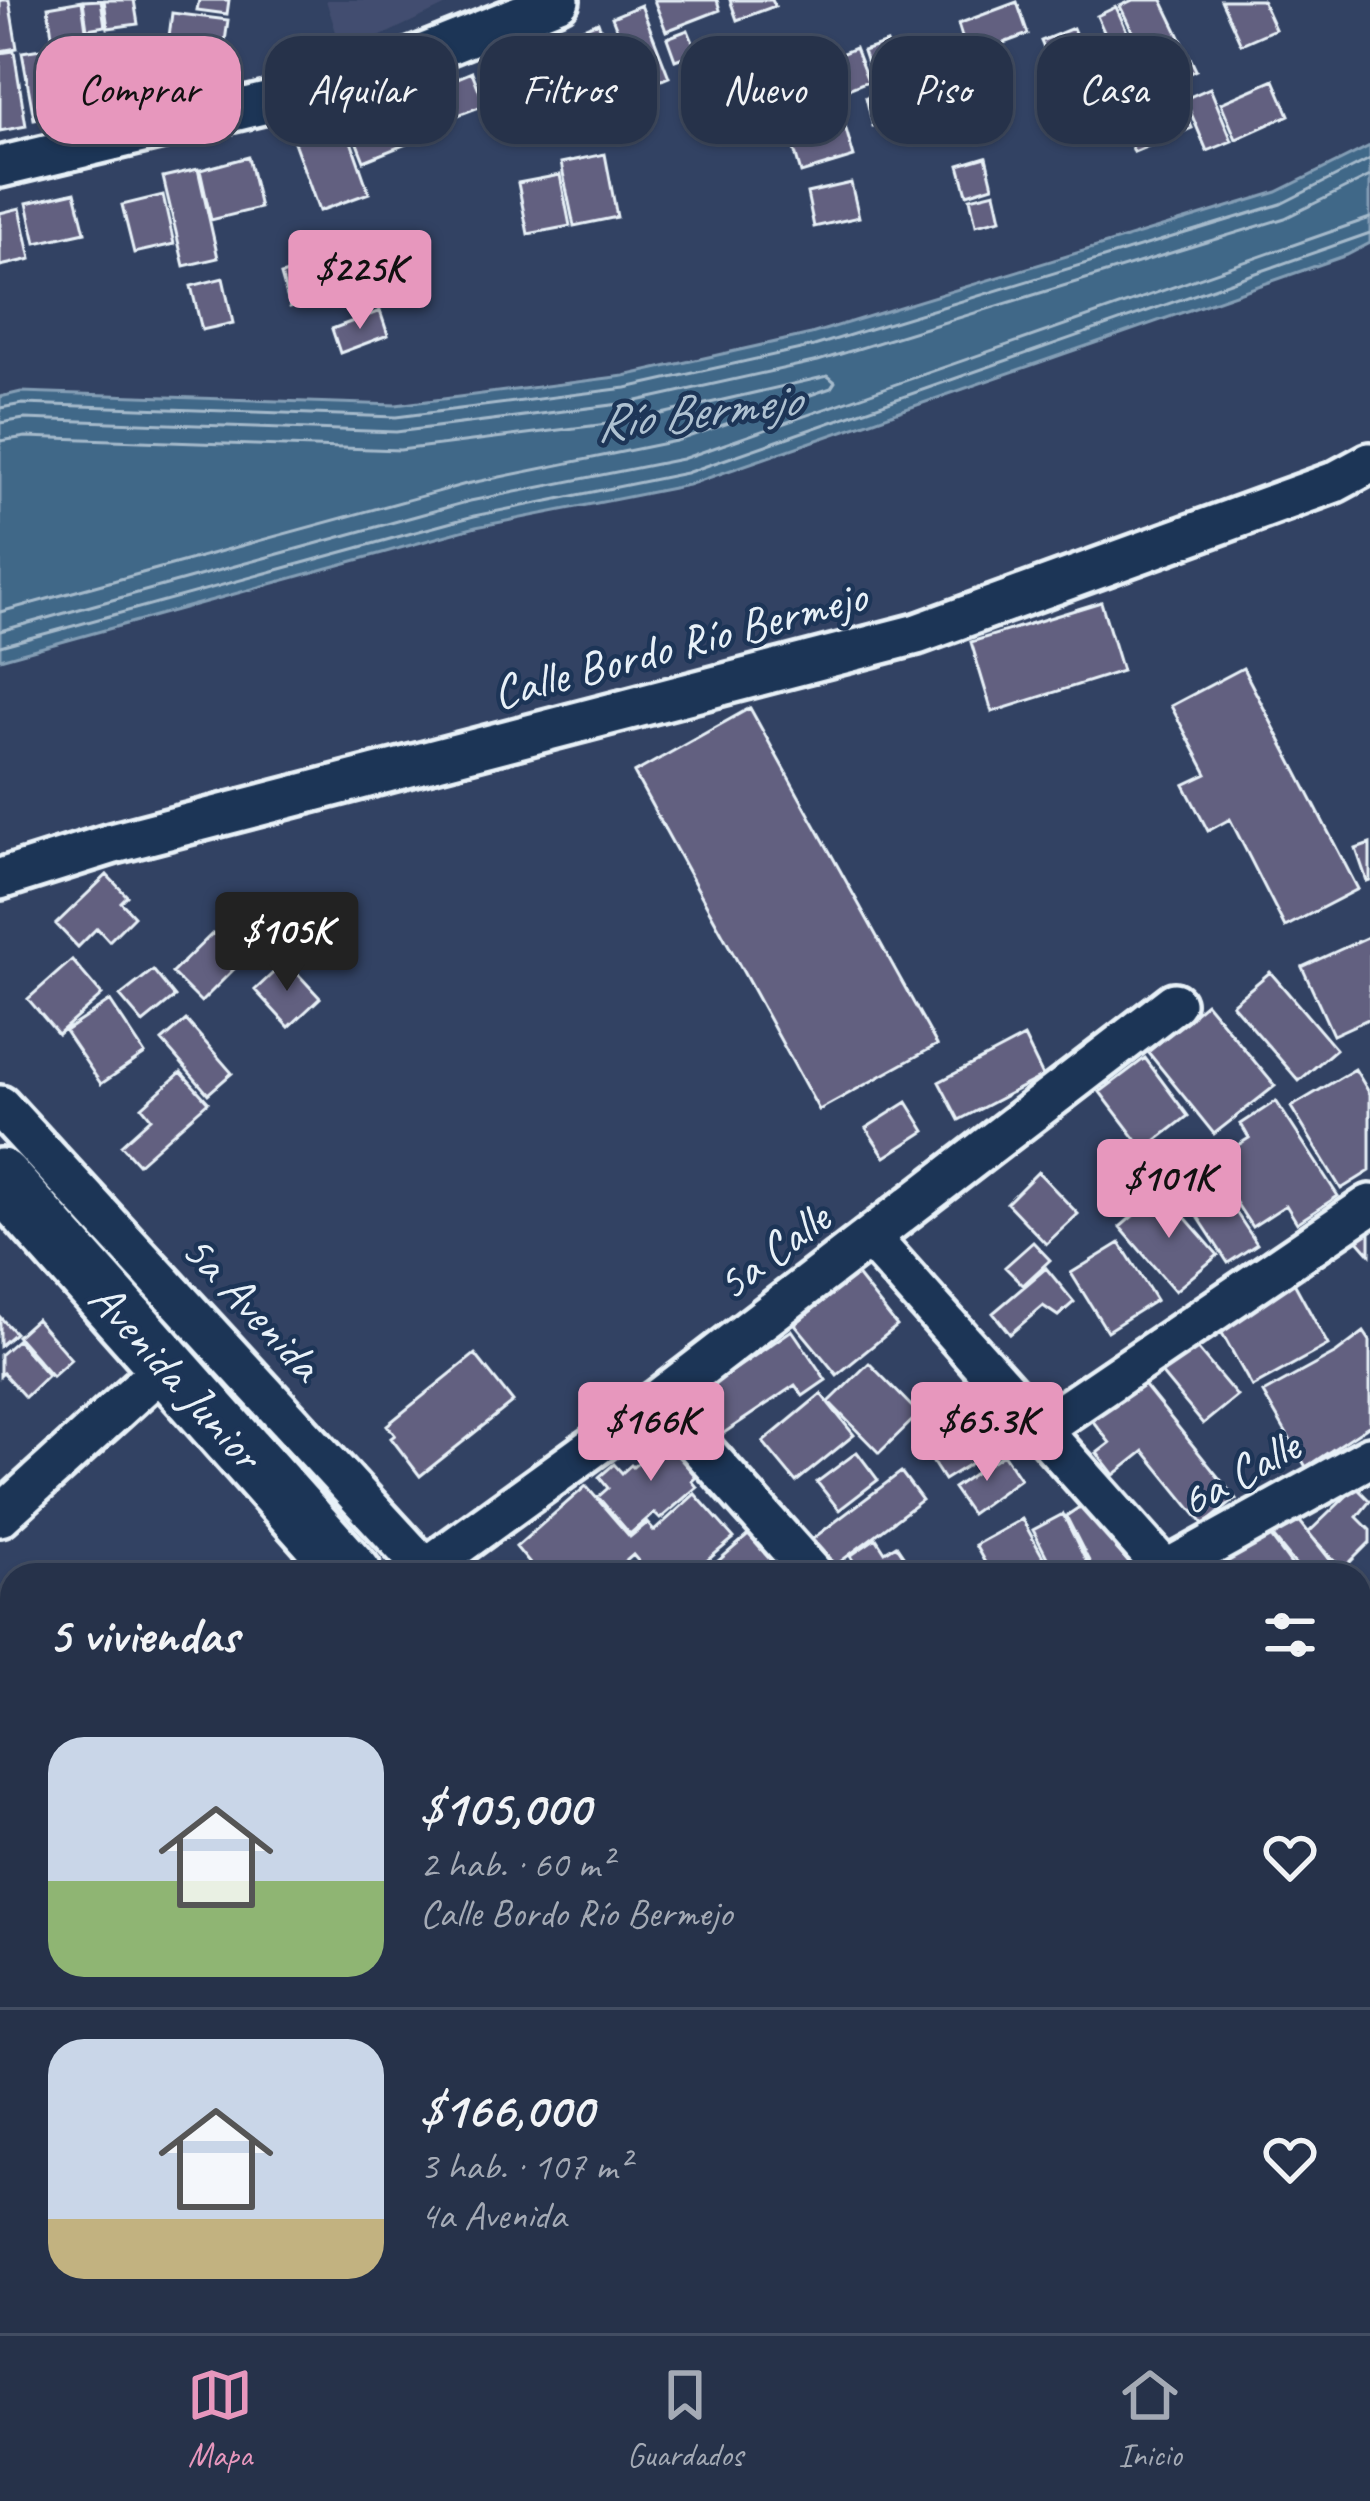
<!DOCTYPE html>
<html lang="es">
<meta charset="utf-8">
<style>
body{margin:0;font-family:Caveat,sans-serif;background:#323e54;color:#f1f3f6;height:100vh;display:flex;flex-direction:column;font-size:45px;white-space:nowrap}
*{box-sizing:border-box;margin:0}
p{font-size:39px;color:#a4aab5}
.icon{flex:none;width:66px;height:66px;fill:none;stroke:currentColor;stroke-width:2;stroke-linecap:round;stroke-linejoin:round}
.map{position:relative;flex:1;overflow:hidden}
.side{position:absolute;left:0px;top:1563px;width:1371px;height:771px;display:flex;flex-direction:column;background:#26324a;border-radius:36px 36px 0 0;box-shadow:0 3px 9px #0004,0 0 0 3px #424d62}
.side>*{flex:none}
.banner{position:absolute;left:36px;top:36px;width:1299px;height:108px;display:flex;gap:24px}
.price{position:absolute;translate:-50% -102px;padding:0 27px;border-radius:12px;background:#e797bd;color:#111;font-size:39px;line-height:78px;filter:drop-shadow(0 3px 6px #0008)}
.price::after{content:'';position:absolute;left:50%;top:72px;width:36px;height:27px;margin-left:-18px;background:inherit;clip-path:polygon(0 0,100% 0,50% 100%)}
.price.active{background:#222;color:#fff}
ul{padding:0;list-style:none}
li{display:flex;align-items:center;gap:36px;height:300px;padding:0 48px}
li+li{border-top:3px solid #424d62}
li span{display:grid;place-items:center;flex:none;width:336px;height:240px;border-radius:36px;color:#555}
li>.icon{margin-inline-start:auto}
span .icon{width:144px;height:144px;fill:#fffc;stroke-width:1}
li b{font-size:51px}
h2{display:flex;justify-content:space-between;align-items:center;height:144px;padding:0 48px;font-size:51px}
.pill{padding:0 42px;border-radius:36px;background:#26324a;box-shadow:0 3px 9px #0004,0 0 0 3px #424d62;font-size:42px;line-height:108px}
.pill.active{background:#e797bd;color:#111}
.dock{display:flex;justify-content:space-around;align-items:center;height:168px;border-top:3px solid #424d62;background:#26324a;font-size:33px;color:#a4aab5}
.dock a{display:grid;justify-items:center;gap:6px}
.dock .active{color:#e797bd}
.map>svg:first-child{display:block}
.built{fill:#434e6f}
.water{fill:#416788;stroke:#849eb5;stroke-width:3}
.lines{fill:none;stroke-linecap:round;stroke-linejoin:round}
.shore{stroke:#a5bacb;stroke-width:3}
.building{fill:#626080;stroke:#e8f1f8;stroke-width:3}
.service-casing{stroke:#e8f1f8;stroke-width:30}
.minor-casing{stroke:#e8f1f8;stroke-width:48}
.tertiary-casing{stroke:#e8f1f8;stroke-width:57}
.secondary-casing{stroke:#e8f1f8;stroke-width:66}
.service{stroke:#1d3557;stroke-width:21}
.minor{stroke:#1d3557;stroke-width:39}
.tertiary{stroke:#1d3557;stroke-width:48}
.secondary{stroke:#1d3557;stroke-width:57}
.labels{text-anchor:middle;stroke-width:9;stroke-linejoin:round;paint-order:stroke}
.street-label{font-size:48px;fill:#e8f1f8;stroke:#1d3557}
.water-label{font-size:51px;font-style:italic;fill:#aec1d1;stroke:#1d3557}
</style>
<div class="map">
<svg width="1370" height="2333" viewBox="0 0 1370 2333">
<rect width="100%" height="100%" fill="#324263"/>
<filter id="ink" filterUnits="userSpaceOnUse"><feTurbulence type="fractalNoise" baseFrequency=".00833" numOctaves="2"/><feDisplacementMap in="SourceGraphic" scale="24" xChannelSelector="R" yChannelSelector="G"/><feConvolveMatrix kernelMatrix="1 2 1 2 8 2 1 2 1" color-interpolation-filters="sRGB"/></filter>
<g filter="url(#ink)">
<path class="built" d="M326 0H457L343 54Z"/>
<path class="water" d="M1370 146V243L1347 255 688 485 476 527 0 659V397L21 392 396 405 624 376 811 334 1277 192Z"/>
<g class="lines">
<path class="shore" d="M0 408 23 404 396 417 626 388 814 346 1281 204 1370 159
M0 423 24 419 396 432 628 403 818 361 1285 218 1370 176
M0 441 26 437 400 450 631 421 828 376 835 382 831 388 676 441 466 484 0 612
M0 631 470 501 682 459 1370 218
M0 646 474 516 686 473 1370 233"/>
</g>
<path class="building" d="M0 0H9L17 48 0 51Z
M101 0 105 26 87 29 83 1Z
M104 0H134L138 24 108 28Z
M199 0H229L227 14 197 10Z
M654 0H717L720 10 666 31Z
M730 0H772L775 6 737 20Z
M1133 0H1162L1196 70 1159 87 1120 6Z
M1221 0H1262L1275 29 1241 44Z
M82 1 87 37 53 42 48 7Z
M1017 2 1028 34 968 56 958 24Z
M641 5 669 77 640 89 612 17Z
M1116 7 1128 34 1109 43 1097 16Z
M172 13 228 20 218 92 163 85Z
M598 22 628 100 598 111 568 34Z
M1073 28 1100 92 1068 106 1041 41Z
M688 30 697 52 675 60 667 38Z
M559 41 588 114 557 126 528 53Z
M85 42 95 109 34 119 22 52Z
M148 42 156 96 109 103 101 48Z
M887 43 893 61 869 69 863 51Z
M855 48 868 81 831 96 819 63Z
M14 51 26 126 0 131V53Z
M521 53 535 90 493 107 479 70Z
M472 72 485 105 450 118 438 86Z
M1274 80 1289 115 1236 139 1221 103Z
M910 86 917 116 873 126 866 97Z
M1210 88 1232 141 1207 151 1185 99Z
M412 92 429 135 364 161 347 118Z
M1179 98 1192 128 1134 152 1122 122Z
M345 124 369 193 319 211 294 142Z
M845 126 854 157 801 173 792 142Z
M605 154 617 217 574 226 561 163Z
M248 157 260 208 211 220 200 170Z
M986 157 993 186 967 194 959 165Z
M198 169 218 258 184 266 163 177Z
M560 175 570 226 528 234 518 183Z
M851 183 859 217 814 227 807 193Z
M75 192 85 232 36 243 27 203Z
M995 192 1001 219 976 225 970 198Z
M163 195 174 244 134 253 122 205Z
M20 208 31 259 0 266V213Z
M314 265 322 298 290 307 281 275Z
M223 278 233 323 202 330 191 286Z
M380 311 388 335 340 353 332 329Z
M1101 602 1122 671 992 712 971 642Z
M1243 668 1358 889 1285 927 1230 819 1208 831 1184 785 1207 774 1171 706Z
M750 708 937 1045 819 1110 634 773Z
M1370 844V880L1367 881 1356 849Z
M107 875 127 896 121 902 134 916 109 941 97 928 78 947 56 924Z
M213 933 242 961 201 1002 172 973Z
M1370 936V1018L1333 1035 1302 967Z
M72 960 102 995 58 1034 28 999Z
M286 961 320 998 289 1027 255 990Z
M153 970 175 997 143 1023 120 996Z
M1270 972 1336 1049 1299 1081 1232 1004Z
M110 1001 145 1054 101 1084 65 1031Z
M1206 1003 1275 1086 1214 1134 1148 1052Z
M186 1020 232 1073 208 1094 162 1041Z
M1024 1037 1043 1076 959 1120 939 1082Z
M1145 1058 1188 1116 1144 1150 1100 1092Z
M1355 1069 1370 1094V1171L1341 1189 1291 1107Z
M181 1072 208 1102 138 1164 121 1145 151 1118 142 1107Z
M1276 1101 1338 1196 1297 1223 1286 1205 1252 1227 1210 1163 1249 1138 1241 1124Z
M907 1102 925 1131 885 1157 866 1128Z
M1206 1167 1257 1244 1228 1263 1178 1186Z
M1038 1172 1078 1214 1046 1244 1007 1203Z
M1162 1191 1218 1255 1175 1291 1120 1227Z
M1370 1227V1254L1357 1239Z
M1033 1242 1050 1260 1023 1285 1005 1267Z
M1120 1243 1156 1300 1107 1331 1071 1273Z
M1046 1268 1074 1302 1058 1316 1043 1306 1010 1334 993 1313Z
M856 1274 897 1326 837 1375 795 1324Z
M1293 1281 1328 1345 1252 1387 1217 1324Z
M0 1317 15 1333 0 1346Z
M36 1319 71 1359 52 1376 17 1336Z
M792 1330 826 1380 803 1396 795 1385 709 1443 683 1405Z
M1364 1332 1370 1341V1425L1306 1467 1263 1393 1336 1353Z
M1184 1333 1237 1396 1203 1424 1151 1361Z
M17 1340 48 1375 25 1397 3 1373 0 1376V1355Z
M475 1354 513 1402 420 1476 391 1438 395 1435 387 1425Z
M869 1363 919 1414 879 1453 829 1402Z
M1133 1371 1236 1499 1204 1525 1144 1451 1114 1475 1097 1453 1110 1443 1084 1410Z
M821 1394 854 1435 796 1482 763 1442Z
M975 1430 989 1452 944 1480 930 1458Z
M663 1434 707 1467 692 1481 697 1487 660 1519 654 1513 630 1534 598 1497 608 1488 599 1477 614 1464 622 1473 631 1465 633 1467 650 1453 646 1449Z
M857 1452 878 1480 839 1510 817 1482Z
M1003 1454 1020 1479 971 1514 953 1488Z
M901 1472 922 1500 832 1568 811 1540Z
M586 1486 630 1537 647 1523 654 1531 695 1494 734 1538 690 1575H650L633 1555 610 1575H587L578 1565 566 1575H539L516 1547Z
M1356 1487 1370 1501 1357 1517 1370 1530V1542L1343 1569 1308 1533Z
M1081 1506 1130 1564 1107 1575H1096L1066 1516Z
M1063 1514 1093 1575H1056L1033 1530Z
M1294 1514 1335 1566 1323 1575H1304L1270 1533Z
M1022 1519 1053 1575H1021L1018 1571 992 1575 975 1545Z
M1265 1529 1299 1575H1229L1220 1563Z
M754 1530 790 1575 703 1574Z
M876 1538 885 1552 896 1545 916 1575H863L850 1556Z
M1370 1606V1657L1359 1638V1612Z
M1370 1697V1723L1362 1728 1359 1703Z
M1370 1935V1974L1359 1955V1942Z
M1359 1958 1370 1977V1993L1359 2000Z
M1361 2135 1370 2144V2230L1359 2219Z
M205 2322H263L274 2333H216Z
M606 2322H705L693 2333H595Z"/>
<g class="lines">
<defs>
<path id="service" d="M1113 2322 1123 2333"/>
<path id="minor" d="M0 167 354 82 559 0
M0 879 111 844 917 634 1335 482 1370 463
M0 1106 431 1575
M871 1239 1170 1575
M658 1400 814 1575
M1040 1429 1370 1205
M0 1516 168 1363
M425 1569 658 1400 1174 1003
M1157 1575 1370 1457
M1359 1747 1370 1741
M1359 1778 1370 1789
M1359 2080 1370 2074"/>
<path id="tertiary" d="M878 2333 898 2322"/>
<path id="secondary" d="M0 1178 353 1575
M1007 2322 1017 2333"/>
</defs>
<use href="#service" class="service-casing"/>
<use href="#minor" class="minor-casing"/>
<use href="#tertiary" class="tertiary-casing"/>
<use href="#secondary" class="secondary-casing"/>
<use href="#service" class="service"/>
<use href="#minor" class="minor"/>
<use href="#tertiary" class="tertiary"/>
<use href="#secondary" class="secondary"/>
</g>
</g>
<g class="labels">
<g class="street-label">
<text transform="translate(679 643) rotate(-15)" y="17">Calle Bordo Río Bermejo</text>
<text transform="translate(772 1250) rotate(-37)" y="17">5a Calle</text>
<text transform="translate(253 1306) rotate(47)" y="17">5a Avenida</text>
<text transform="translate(177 1375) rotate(48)" y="17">Avenida Junior</text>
<text transform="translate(1239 1472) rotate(-29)" y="17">6a Calle</text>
</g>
<g class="water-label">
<text transform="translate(697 410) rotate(-7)" y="18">Río Bermejo</text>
</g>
</g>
</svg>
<b class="price" style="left:360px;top:332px">$225K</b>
<b class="price active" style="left:287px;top:994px">$105K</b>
<b class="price" style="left:1169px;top:1241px">$101K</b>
<b class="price" style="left:651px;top:1484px">$166K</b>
<b class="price" style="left:987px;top:1484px">$65.3K</b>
<div class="banner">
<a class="pill active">Comprar</a>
<a class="pill">Alquilar</a>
<a class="pill">Filtros</a>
<a class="pill">Nuevo</a>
<a class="pill">Piso</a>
<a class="pill">Casa</a>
</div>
<section class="side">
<h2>5 viviendas<svg class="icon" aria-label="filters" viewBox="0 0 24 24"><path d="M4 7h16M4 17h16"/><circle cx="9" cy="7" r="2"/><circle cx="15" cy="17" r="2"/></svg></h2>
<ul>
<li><span style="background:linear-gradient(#c9d6e8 60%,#8fb573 0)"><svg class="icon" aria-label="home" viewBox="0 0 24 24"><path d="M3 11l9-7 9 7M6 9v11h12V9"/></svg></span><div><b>$105,000</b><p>2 hab. · 60 m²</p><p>Calle Bordo Río Bermejo</p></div><svg class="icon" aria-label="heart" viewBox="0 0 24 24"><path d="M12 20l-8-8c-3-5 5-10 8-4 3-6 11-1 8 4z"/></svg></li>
<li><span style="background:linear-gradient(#c9d6e8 75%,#c2b280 0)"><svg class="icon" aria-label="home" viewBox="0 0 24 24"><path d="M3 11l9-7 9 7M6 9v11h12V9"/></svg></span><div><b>$166,000</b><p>3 hab. · 107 m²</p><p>4a Avenida</p></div><svg class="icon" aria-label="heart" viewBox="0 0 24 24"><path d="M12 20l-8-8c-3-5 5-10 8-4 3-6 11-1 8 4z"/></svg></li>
</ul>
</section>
</div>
<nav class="dock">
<a class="active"><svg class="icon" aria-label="map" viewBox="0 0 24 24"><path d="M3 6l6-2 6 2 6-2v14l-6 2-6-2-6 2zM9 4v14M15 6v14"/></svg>Mapa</a>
<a><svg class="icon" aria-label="saved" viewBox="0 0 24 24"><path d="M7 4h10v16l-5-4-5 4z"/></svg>Guardados</a>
<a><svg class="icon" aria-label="home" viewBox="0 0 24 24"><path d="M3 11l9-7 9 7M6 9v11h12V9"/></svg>Inicio</a>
</nav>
